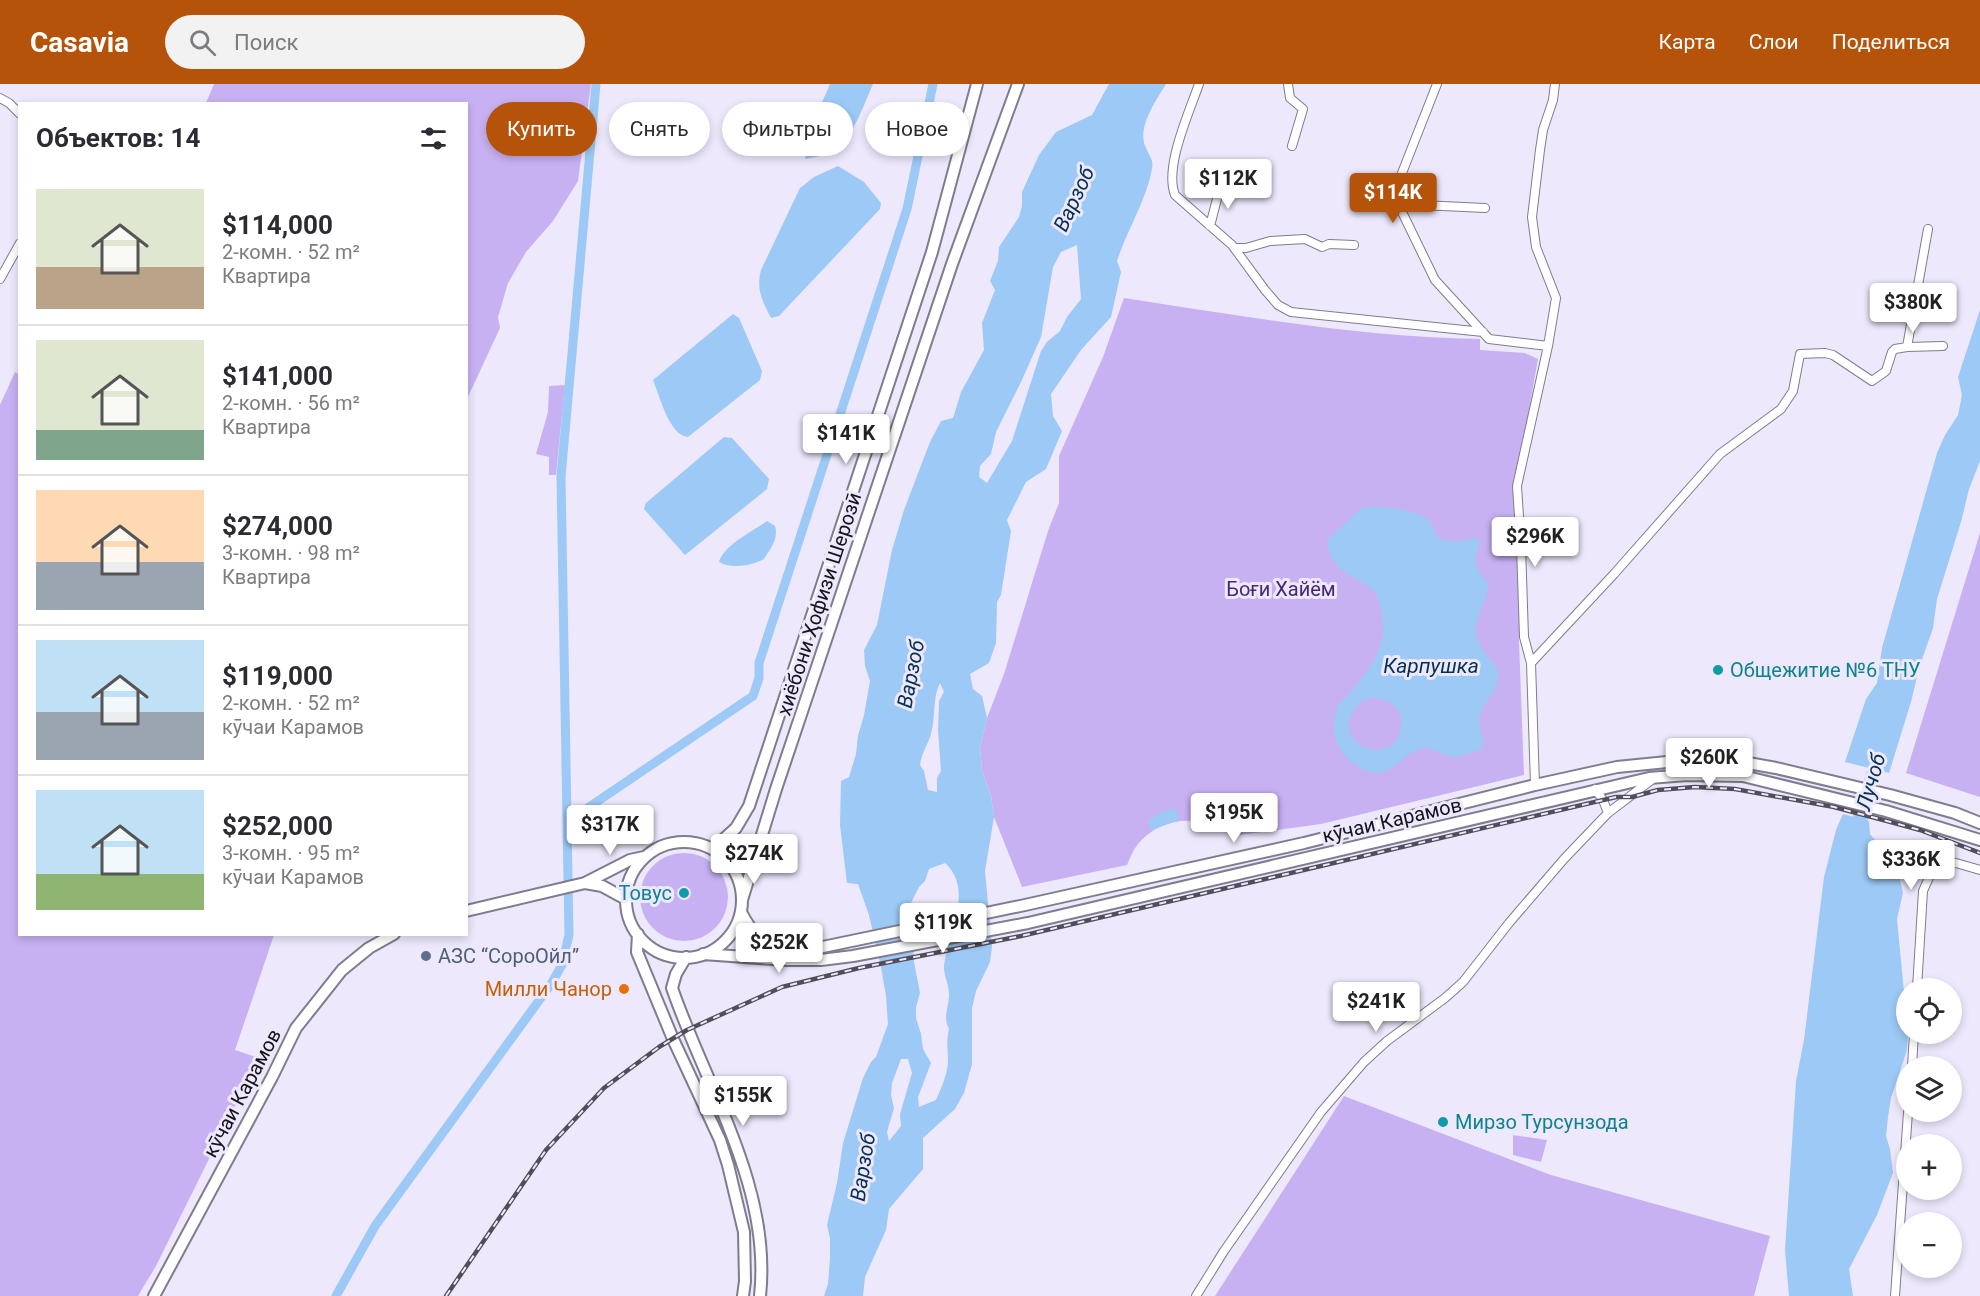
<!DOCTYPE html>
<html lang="ru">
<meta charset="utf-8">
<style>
body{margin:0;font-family:Roboto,sans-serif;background:#f2f2f3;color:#2b2b33;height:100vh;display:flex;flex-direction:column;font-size:22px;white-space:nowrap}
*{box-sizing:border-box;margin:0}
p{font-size:20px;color:#7c7c81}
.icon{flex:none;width:33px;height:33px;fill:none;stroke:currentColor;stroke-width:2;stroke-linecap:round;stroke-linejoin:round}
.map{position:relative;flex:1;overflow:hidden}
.details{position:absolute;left:18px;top:18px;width:450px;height:834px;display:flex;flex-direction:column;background:#fff;border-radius:0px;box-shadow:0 3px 9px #0003}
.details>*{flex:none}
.top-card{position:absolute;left:486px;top:18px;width:570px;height:54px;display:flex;gap:12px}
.buttons{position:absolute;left:1896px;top:894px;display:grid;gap:12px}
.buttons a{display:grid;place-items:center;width:66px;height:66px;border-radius:50%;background:#fff;box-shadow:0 3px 9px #0003;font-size:30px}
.price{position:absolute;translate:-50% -51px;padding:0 14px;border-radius:6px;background:#fff;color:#222;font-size:20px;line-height:39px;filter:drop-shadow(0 2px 3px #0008)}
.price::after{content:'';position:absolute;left:50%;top:36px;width:18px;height:14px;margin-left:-9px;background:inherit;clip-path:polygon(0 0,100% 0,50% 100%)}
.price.on{background:#b45309;color:#fff}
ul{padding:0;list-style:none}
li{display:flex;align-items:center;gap:18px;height:150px;padding:0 18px}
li+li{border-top:2px solid #e1e1e2}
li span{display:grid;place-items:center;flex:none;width:168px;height:120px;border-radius:0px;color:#555}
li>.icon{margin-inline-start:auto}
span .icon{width:72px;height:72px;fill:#fffc;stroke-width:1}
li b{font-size:26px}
h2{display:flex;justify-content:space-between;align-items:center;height:72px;padding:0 18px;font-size:26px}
.pill{padding:0 21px;border-radius:27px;background:#fff;box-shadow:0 3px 9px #0003;font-size:21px;line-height:54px}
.pill.on{background:#b45309;color:#fff}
header{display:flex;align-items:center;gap:36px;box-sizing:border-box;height:84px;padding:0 30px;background:#b45309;color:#fff}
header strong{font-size:28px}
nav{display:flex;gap:33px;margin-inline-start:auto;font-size:21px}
.search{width:420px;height:54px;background:#f2f2f3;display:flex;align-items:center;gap:15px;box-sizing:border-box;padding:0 21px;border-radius:33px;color:#7c7c81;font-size:22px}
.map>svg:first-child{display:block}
.green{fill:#c8b1f3}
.water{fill:#9cc9f5;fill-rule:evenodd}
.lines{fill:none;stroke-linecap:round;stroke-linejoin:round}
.canal{stroke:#9cc9f5;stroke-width:9}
.river{stroke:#9cc9f5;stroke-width:15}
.minor-casing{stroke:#817b8e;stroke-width:10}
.secondary-casing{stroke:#817b8e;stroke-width:14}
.minor{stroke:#fff;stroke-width:8}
.secondary{stroke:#fff;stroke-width:10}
.rail-casing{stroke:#514d59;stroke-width:4.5}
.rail{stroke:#eee8fd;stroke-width:2;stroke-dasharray:7;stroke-linecap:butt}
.culture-dot{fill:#0f9aa8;stroke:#eee8fd;stroke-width:2}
.service-dot{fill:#5c6f8a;stroke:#eee8fd;stroke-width:2}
.food-dot{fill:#e8710a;stroke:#eee8fd;stroke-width:2}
.labels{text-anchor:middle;stroke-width:6;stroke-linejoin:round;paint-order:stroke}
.park-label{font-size:20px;fill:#482774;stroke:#eee8fd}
.street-label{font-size:20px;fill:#16131b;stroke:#eee8fd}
.culture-label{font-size:20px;fill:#0d838f;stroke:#eee8fd;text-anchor:start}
.service-label{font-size:20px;fill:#4e5e75;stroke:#eee8fd;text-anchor:start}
.food-label{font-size:20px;fill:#c56008;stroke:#eee8fd;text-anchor:end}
.water-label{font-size:21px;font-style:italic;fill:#043052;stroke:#eee8fd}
</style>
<header>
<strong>Casavia</strong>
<div class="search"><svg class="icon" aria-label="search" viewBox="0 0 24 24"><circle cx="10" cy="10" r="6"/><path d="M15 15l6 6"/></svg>Поиск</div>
<nav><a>Карта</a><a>Слои</a><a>Поделиться</a></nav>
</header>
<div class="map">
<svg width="1980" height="1212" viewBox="0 0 1980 1212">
<rect width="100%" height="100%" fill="#eee8fd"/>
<path class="green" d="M214 0H591L578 97 553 137 526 168 508 199 498 233 500 244 467 315 466 20 206 19Z
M1124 214C1242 232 1361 253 1480 255V266L1525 269 1538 275 1523 360 1513 398V415L1519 437V557L1524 691 1321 740 1232 752C1203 730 1162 731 1138 760 1133 766 1130 774 1127 781L1022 803 994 733 991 712 982 687 980 664 987 634 1004 590 1048 447 1059 419V372L1103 273Z
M15 288 20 291V850L274 851 235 966 259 974 156 1182 138 1212H0V321Z
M565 301 556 391H549V373L536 370 548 328 549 302Z
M1980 449V713L1906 689Z
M640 813a44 44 0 1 1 88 0a44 44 0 1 1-88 0Z
M1344 1012 1551 1091 1770 1152 1754 1212H1215Z
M1513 1051 1547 1056 1541 1078 1513 1071Z"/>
<path class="water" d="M830 0H873C864 20 855 49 837 64 828 71 816 73 805 75L813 39Z
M1109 0H1166C1156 17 1136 44 1146 64 1149 72 1154 76 1152 85 1146 117 1127 146 1117 177L1121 188 1111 233 1081 266 1051 310 1053 332 1062 347 1046 385 1026 398 1007 436 1011 447 1001 511 997 518 996 559 989 579 970 590 973 605 982 612 987 634 980 664 982 687 991 712 994 733 985 787 992 863 990 878 976 907 972 924V980L964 1009 955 1025 923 1054V1085L889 1125 886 1146 865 1193 863 1212H824L828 1200 830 1174V1154L827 1141 837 1099 843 1059 863 994 871 978 876 973 888 940 886 912 881 883 869 831 858 800 847 799 840 741 841 697 849 693 856 670 858 652 864 631 870 597 865 582 864 566 877 541 892 466 904 426 930 358 941 337 953 334 961 308 984 266 982 239 995 206 990 197 998 177 999 163 1019 133 1022 122V108L1039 71 1056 48 1092 31ZM1077 161 1081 215 1067 233 1060 247 1047 258 1041 267 1012 357 987 399 979 393 980 382 991 370 996 348 1021 298 1041 253 1053 183 1061 168ZM940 599 944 608 939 617 938 646 941 687 937 694V708L928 706 924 687 920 681C922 667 928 661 931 650 936 633 932 615 940 599ZM945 779C974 805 949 849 944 881 943 891 950 902 949 913 948 925 943 933 949 945 946 958 948 965 948 979 947 991 941 1005 936 1016L919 1023 918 1013 931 979 923 965 921 950 916 934V923L920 909 914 878 911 819 919 803 925 797 929 785ZM901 975H908L912 989 900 1030 901 1042 889 1057 887 1048 894 1024 891 1011 892 999Z
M838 82 864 98 881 119 880 125 779 232 771 234C762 216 756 206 761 186L800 104 814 93Z
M1980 226V377L1969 405 1961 438 1937 515 1933 544 1920 581 1911 618 1889 689 1845 678 1866 615 1877 599 1882 564 1937 369 1945 351 1958 331 1962 311 1958 293Z
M733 230 739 234 762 287 760 296 688 353C669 351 660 313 653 296Z
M724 353 732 354 769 395 767 405 685 471 644 425 646 419Z
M1363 423C1382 422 1409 424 1427 435 1432 438 1431 441 1434 446 1441 463 1461 457 1475 454L1479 456C1480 465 1474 472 1476 480 1477 488 1485 494 1488 501 1487 513 1482 522 1478 533 1469 555 1488 571 1499 588 1498 619 1468 619 1484 656L1482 664C1474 669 1456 675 1447 672 1440 669 1434 664 1426 664 1397 666 1391 708 1353 679 1344 672 1336 661 1334 649 1333 641 1335 629 1338 622 1340 617 1347 613 1350 609 1368 587 1388 562 1382 532 1381 526 1379 515 1376 510 1373 505 1367 501 1362 498 1340 486 1331 482 1327 456ZM1371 614C1388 613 1405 625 1401 644 1394 683 1336 663 1351 631 1356 621 1360 617 1371 614Z
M767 437 775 442C779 455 770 465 764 475 752 482 730 485 719 478 723 462 753 447 767 437Z
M1204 720 1233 726 1224 738 1210 734H1201Z
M1175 724 1179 736 1152 746 1147 737 1162 728Z
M1843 730 1869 737 1870 750 1897 783 1903 809 1897 835 1908 950 1907 966 1891 1014 1888 1033 1886 1052 1890 1065 1893 1089 1877 1131 1849 1185 1853 1212H1789L1785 1166 1796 997 1804 956 1824 793 1836 746Z"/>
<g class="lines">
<path class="canal" d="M567 738 753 612 759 594V579L907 125 933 0
M336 1212 375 1142 551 900 562 881 569 851 561 393 596 0"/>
<path class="river" d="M1855 752 1881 666"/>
<defs>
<path id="minor" d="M1199 0C1189 29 1164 83 1175 111L1232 161 1265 206 1278 221 1291 228 1483 248
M1288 0 1290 14 1303 25 1292 62
M1437 0 1400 94 1397 114 1403 130 1435 196 1489 255 1548 262
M0 14 9 19 20 30
M1399 120 1485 124
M1210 142 1219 107 1223 100
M1235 164H1246L1270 157 1305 155 1322 163 1329 160 1354 161
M0 195 20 159
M1907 263 1928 145
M1531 579 1614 490 1720 370 1781 325 1793 307 1800 270 1825 269 1833 271 1872 297 1886 287 1892 268 1895 265 1907 263 1943 262
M1535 701 1531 579 1524 553 1521 462 1517 402 1548 262 1556 214 1536 163 1532 133 1540 66 1543 46 1553 16 1555 0
M1595 705 1603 716 1608 729
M1917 904 1923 807 1931 789 1942 780 1956 779 1980 786
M1912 982 1914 950
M1196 1212 1224 1167 1321 1028 1364 978 1387 957 1445 914 1463 898 1509 839 1564 775 1608 729 1654 694
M1895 1212 1908 1028"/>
<path id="secondary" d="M626 816a58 58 0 1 1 116 0a58 58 0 1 1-116 0Z
M713 765 736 744 749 722 932 168 977 0
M585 799 602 802 626 815
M742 816 776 705 952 180 1018 0
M466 827 585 799 630 776 644 773
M741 828C757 861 778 868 813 865L1025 821 1304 759 1535 701 1617 683 1657 679 1696 675 1737 677 1776 684 1890 711 1955 729 1980 739
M638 850 637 868 673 955 720 1056 728 1081 744 1148 745 1197 743 1212
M703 870 787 876H821L853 872 1028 839 1649 694 1687 691 1743 692 1886 727 1980 756
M686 873 676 890 672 904C706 1003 772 1103 760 1212
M154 1212 272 993 296 944 342 886 369 864 394 850"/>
</defs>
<use href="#minor" class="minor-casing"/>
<use href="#secondary" class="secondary-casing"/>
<use href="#minor" class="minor"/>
<use href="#secondary" class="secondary"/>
<defs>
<path id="rail" d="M446 1212 546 1066 604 1004 659 963 687 946 782 903 859 884 1021 852 1616 713H1632L1658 706 1695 703 1735 705 1834 723 1887 737 1920 746 1980 769"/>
</defs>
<use href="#rail" class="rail-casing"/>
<use href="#rail" class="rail"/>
</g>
<g class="culture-dot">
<circle cx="1718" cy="586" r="6"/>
<circle cx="684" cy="809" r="6"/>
<circle cx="1443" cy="1038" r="6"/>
</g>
<circle class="service-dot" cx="426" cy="872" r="6"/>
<circle class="food-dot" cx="624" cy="905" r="6"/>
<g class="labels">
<g class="park-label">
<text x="1281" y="512">Боғи Хайём</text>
</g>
<g class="street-label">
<text transform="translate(819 520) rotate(-72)" y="7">хиёбони Ҳофизи Шерозӣ</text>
<text transform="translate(1392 736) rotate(-13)" y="7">кӯчаи Карамов</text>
<text transform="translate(242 1009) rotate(-62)" y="7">кӯчаи Карамов</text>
</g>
<g class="culture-label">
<text x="1730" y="593">Общежитие №6 ТНУ</text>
<text x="672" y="816" text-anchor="end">Товус</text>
<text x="1455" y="1045">Мирзо Турсунзода</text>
</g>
<g class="service-label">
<text x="438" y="879">АЗС “СороОйл”</text>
</g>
<g class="food-label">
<text x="612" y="912">Милли Чанор</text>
</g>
<g class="water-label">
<text transform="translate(1074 115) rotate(-65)" y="7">Варзоб</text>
<text x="1431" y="589">Карпушка</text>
<text transform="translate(911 590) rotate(-79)" y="7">Варзоб</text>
<text transform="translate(1871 698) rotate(-74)" y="7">Лучоб</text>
<text transform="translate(863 1083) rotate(-81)" y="7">Варзоб</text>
</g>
</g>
</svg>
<div class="buttons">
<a><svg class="icon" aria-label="locate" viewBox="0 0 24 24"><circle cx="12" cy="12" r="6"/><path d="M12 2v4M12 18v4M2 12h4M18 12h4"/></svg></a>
<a><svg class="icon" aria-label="layers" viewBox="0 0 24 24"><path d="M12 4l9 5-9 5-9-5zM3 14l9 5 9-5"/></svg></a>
<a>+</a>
<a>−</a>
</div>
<b class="price" style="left:1228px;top:126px">$112K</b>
<b class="price on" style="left:1393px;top:140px">$114K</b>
<b class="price" style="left:1913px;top:250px">$380K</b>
<b class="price" style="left:846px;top:381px">$141K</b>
<b class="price" style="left:1535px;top:484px">$296K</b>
<b class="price" style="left:1709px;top:705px">$260K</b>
<b class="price" style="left:1234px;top:760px">$195K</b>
<b class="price" style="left:610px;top:772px">$317K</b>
<b class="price" style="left:754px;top:801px">$274K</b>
<b class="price" style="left:1911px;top:807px">$336K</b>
<b class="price" style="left:943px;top:870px">$119K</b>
<b class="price" style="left:779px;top:890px">$252K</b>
<b class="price" style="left:1376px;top:949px">$241K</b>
<b class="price" style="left:743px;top:1043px">$155K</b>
<div class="top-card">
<a class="pill on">Купить</a>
<a class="pill">Снять</a>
<a class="pill">Фильтры</a>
<a class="pill">Новое</a>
</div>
<section class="details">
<h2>Объектов: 14<svg class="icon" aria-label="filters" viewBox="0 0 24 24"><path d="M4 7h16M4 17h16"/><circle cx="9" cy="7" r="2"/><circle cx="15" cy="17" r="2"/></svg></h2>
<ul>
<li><span style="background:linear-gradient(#dfe7d0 65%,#b9a48a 0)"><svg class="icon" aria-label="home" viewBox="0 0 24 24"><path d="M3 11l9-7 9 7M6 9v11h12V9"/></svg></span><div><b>$114,000</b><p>2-комн. · 52 m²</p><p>Квартира</p></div></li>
<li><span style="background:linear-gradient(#dfe7d0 75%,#7fa58c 0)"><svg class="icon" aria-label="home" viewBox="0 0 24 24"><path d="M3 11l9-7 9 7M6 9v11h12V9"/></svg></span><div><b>$141,000</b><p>2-комн. · 56 m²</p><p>Квартира</p></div></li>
<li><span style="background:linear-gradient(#ffd9b3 60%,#9aa5b1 0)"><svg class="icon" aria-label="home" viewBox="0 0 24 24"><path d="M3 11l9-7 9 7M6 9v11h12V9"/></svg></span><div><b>$274,000</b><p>3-комн. · 98 m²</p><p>Квартира</p></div></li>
<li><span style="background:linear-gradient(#bfe0f5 60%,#9aa5b1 0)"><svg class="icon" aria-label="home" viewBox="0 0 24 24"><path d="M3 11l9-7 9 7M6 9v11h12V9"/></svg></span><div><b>$119,000</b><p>2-комн. · 52 m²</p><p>кӯчаи Карамов</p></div></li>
<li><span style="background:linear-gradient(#bfe0f5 70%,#8fb573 0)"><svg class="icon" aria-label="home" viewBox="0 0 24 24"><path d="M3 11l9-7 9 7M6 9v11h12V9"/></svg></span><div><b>$252,000</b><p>3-комн. · 95 m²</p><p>кӯчаи Карамов</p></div></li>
</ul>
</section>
</div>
